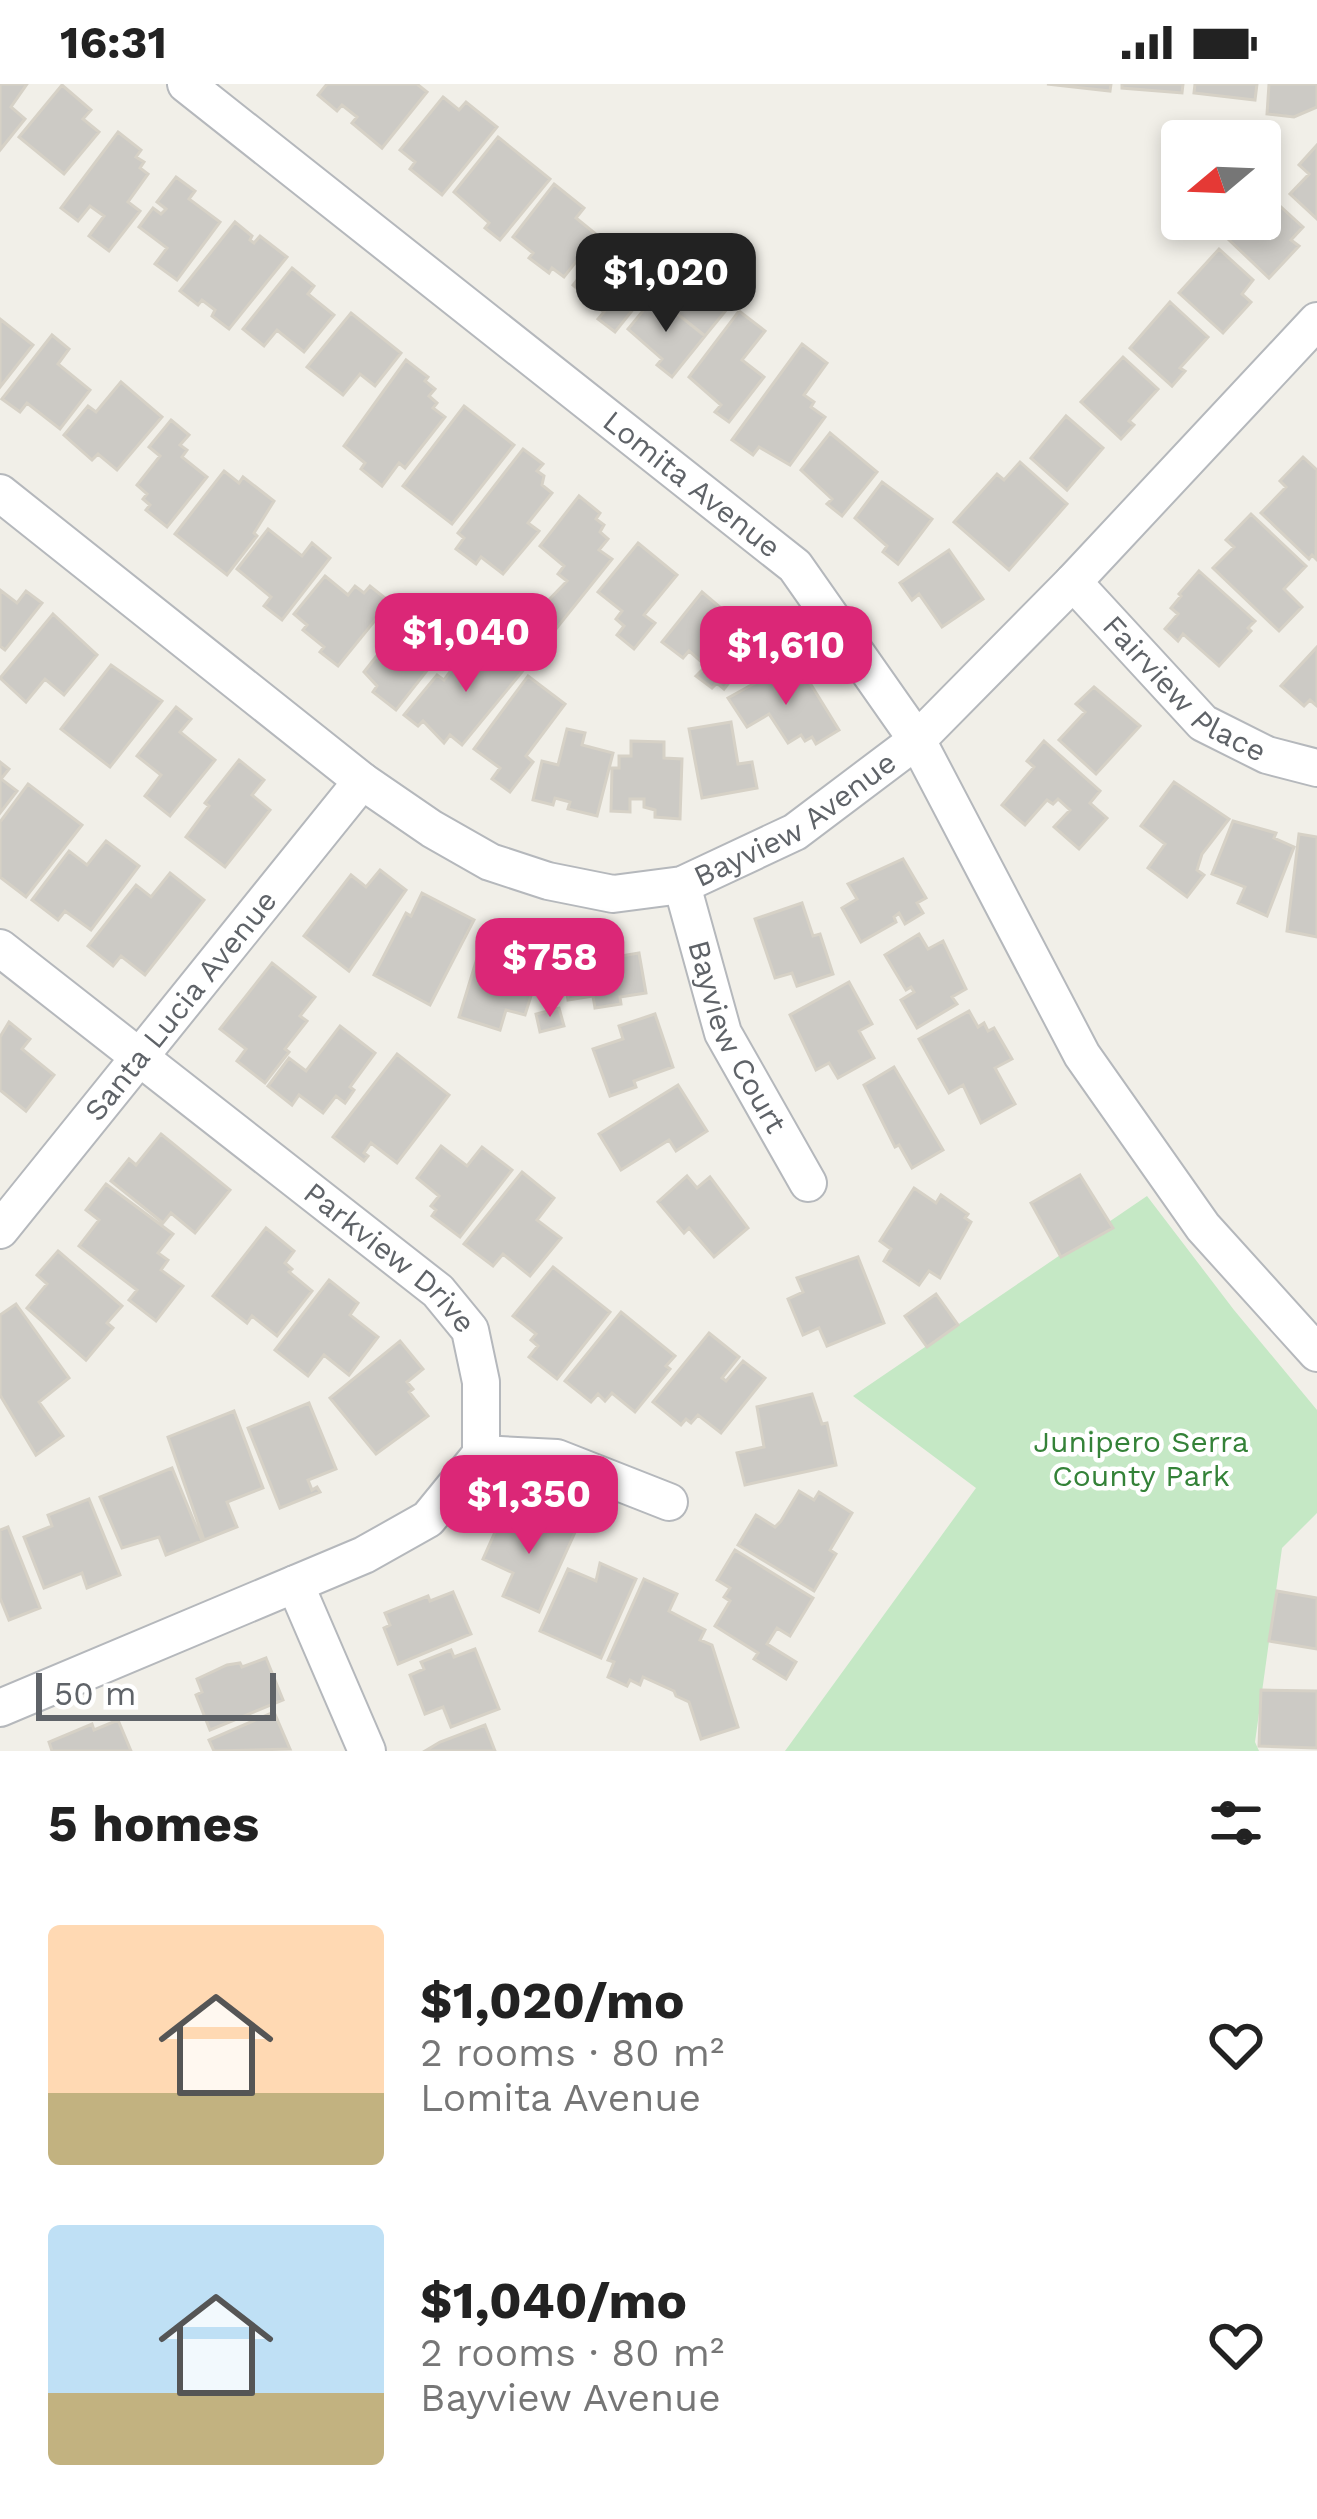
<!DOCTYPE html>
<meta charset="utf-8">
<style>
body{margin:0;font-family:"Work Sans",sans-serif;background:#f6f6f6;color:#222;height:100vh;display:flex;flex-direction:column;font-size:45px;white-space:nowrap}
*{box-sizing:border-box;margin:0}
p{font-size:39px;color:#767676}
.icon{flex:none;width:66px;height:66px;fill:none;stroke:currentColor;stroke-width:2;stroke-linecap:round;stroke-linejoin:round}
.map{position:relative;height:1667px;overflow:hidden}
.details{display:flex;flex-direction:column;background:#fff;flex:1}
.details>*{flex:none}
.needle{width:78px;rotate:251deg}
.fabs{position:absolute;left:1161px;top:36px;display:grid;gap:24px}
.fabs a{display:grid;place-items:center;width:120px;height:120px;border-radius:12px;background:#fff;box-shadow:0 6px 18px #0003;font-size:60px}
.scale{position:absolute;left:36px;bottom:30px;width:240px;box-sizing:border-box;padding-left:12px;border:6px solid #5f6368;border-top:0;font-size:33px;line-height:42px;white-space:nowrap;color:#5f6368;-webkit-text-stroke:9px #fff;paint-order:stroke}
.price{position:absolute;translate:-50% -102px;padding:0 27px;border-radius:24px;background:#db2777;color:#fff;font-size:39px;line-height:78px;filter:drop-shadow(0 3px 6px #0008)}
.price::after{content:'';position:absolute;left:50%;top:72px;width:36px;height:27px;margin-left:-18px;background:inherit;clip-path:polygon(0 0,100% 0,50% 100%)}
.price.active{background:#222;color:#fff}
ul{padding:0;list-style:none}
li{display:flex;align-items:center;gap:36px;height:300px;padding:0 48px}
li span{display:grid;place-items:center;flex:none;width:336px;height:240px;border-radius:12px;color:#555}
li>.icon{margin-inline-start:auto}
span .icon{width:144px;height:144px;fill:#fffc;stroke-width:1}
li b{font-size:51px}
h2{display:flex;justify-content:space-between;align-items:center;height:144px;padding:0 48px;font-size:51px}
.status{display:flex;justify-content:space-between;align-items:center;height:84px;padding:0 60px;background:#fff;direction:ltr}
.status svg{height:33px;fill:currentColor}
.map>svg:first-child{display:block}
.green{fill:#c5e8c5}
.building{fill:#cccac5;stroke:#d6d1c6;stroke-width:3}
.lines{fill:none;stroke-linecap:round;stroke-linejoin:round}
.minor-casing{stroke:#b5b8bc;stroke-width:40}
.minor{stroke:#fff;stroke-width:36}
.labels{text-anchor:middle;stroke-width:9;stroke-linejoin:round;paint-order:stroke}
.street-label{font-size:30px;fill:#5f6368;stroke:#fff}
.park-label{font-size:30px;fill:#348238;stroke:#fff}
</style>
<div class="status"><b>16:31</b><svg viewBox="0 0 49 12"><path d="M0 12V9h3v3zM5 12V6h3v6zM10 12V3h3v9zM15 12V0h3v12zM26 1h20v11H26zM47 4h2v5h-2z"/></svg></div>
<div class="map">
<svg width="1317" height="1667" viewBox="0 0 1317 1667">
<rect width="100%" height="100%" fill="#f1efe8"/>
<path class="green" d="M1147 1112 1234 1226 1317 1326V1429L1282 1464 1255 1658 1259 1667H785L976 1404 853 1312Z"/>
<path class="building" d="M0 0H27L11 23 25 35 0 66Z
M327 0H417L427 8 382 64 352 39 357 33 342 21 337 27 318 11Z
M1047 0H1111L1110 7Z
M1122 0H1183L1182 9 1122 4Z
M1195 0H1257L1255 16 1194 9Z
M1269 0H1317V23L1294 33 1267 30Z
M62 1 91 26 83 35 99 48 64 90 19 53Z
M443 13 459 26 466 18 497 43 442 111 410 85 415 78 400 66Z
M118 48 141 66 136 73 144 78 140 84 148 90 128 118 140 127 109 167 89 152 104 132 90 122 78 137 61 124Z
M498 53 550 95 500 156 485 144 489 139 454 108Z
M1317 61V135L1290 110 1309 90 1299 81Z
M176 93 195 107 189 115 220 138 177 196 155 180 167 164 139 143 153 124 161 130 166 125 157 118Z
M554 100 584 124 576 134 597 151 564 193 552 184 549 189 529 174 533 169 513 153Z
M1269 112 1303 143 1291 156 1299 162 1269 194 1228 155 1247 135H1260V121Z
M235 138 252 152 250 156 254 159 260 152 287 173 229 245 212 232 215 226 202 216 198 221 180 207Z
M613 151 632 166 621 180 651 203 615 248 598 235 604 228 573 201Z
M1219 165 1253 196 1242 210 1251 218 1223 249 1179 209Z
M682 179 732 219 705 252 655 212Z
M292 184 314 202 308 210 334 231 304 268 277 246 264 262 243 245Z
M655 212 705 252 672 293 657 281 662 275 628 245Z
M1170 218 1208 253 1180 284 1185 287 1172 302 1130 264Z
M739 227 765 247 742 276 764 293 729 338 715 328 721 321 689 293Z
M351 229 401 269 375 302 360 290 343 311 307 283Z
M0 235 33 261 0 303Z
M52 251 69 265 58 280 90 306 60 345 27 319 20 328 2 315Z
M802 260 827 279 804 311 814 318 811 323 825 333 790 381 759 363 753 371 732 356Z
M1123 273 1158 305 1129 337 1134 341 1121 355 1081 318Z
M406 276 428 293 425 297 435 305 429 312 437 319 433 324 445 333 405 384 399 379 382 402 361 385 365 379 344 362Z
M121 298 162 333 117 386 98 370 92 376 64 351 88 322 96 328Z
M464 322 514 361 452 440 403 402Z
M1066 332 1103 364 1067 406 1031 374Z
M171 336 189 351 180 361 187 366 182 373 207 393 167 443 146 426 150 421 143 415 147 410 137 401 160 372 149 363Z
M830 349 877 388 842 432 827 420 832 415 801 386Z
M523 365 543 380 537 387 544 392 542 401 552 409 528 439 539 447 503 490 481 473 476 480 456 465 464 454 458 449Z
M1303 373 1317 386 1316 475 1312 471 1309 475 1261 429 1286 403 1280 397Z
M1020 378 1067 420 1009 486 954 438 997 390 1004 396Z
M224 387 239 399 243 393 274 417 254 449 257 452 227 491 175 450Z
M882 398 932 435 898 480 883 468 887 462 855 434Z
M579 412 600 429 596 435 604 441 600 448 608 455 599 466 612 475 556 545 536 529 567 497 558 490 564 482 540 462Z
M1251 430 1306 482 1284 505 1302 523 1279 547 1213 484 1234 463 1226 456Z
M268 445 302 472 312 459 330 474 282 536 264 522 271 513 237 485Z
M638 459 677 491 644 531 655 539 634 565 617 551 624 542 616 535 622 527 598 508Z
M949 466 983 515 942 543 919 510 912 516 900 499Z
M1199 487 1255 537 1248 544 1251 547 1219 582 1183 550 1178 557 1165 545 1178 530 1171 524 1181 512 1179 510Z
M325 492 348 511 355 502 364 509 370 502 390 518 338 582 320 568 324 563 303 546 307 541 294 530Z
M0 506 17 519 26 507 42 519 5 566 0 562Z
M702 508 741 541 722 565 742 582 724 605 717 599 712 604 696 592 706 582 689 567 683 574 662 558Z
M400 516 451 556 396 626 373 608 377 602 364 588 390 555 378 545Z
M53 530 97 571 64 611 45 595 26 618 0 594Z
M493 556 526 583 462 661 450 651 444 659 423 637 418 642 404 631 437 591 444 596 455 581 465 590Z
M1317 563V622L1310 616 1304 622 1281 602Z
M111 581 162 617 110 683 61 645Z
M775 588 783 601 805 591 839 646 816 660 812 653 805 657 801 651 788 659 769 630 747 643 728 614Z
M528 592 565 620 526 672 533 678 510 708 492 695 500 684 474 665Z
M1094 603 1140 642 1096 690 1059 656 1085 628 1076 620Z
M176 623 191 635 180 648 215 676 170 732 145 712 161 691 137 672Z
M731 638 738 680 752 678 757 704 702 714 689 645Z
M567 645 585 649 582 661 613 669 597 732 568 725 570 718 555 714 553 721 533 716 542 677 558 681Z
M631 657 664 658V674L682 675 680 735 655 733V726L644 723V715H630V728L611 727 612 684H619V672H631Z
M1044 657 1100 707 1090 719 1107 734 1079 765 1054 743 1070 726 1058 715 1053 720 1047 716 1025 741 1002 721 1034 683 1027 677Z
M239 676 264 696 252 711 270 726 225 783 186 753 209 722 205 719Z
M0 678 9 685 1 695 17 707 0 729Z
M1174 698 1229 735 1202 770 1197 786 1204 791 1187 813 1148 784 1165 760 1141 742Z
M28 700 82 741 26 813 0 793V738Z
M1233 737 1276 749 1274 754 1294 763 1267 832 1238 819 1245 803 1212 790Z
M1299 750 1317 753V853L1287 847Z
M106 757 139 782 91 846 65 827 58 836 32 816 69 767 87 781Z
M903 775 926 814 917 819 923 829 905 840 899 829 894 833 896 838 861 858 842 824 857 815 848 800Z
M380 786 406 806 349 887 304 852 351 791 366 803Z
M170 789 204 816 145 891 121 872 113 882 88 862 136 801 151 813Z
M422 809 474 836 430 921 374 891 406 829 411 832Z
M802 819 813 852 820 850 833 890 797 902 792 889 775 894 755 835Z
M486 845 540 862 529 894 536 896 525 931 506 926 500 946 459 933Z
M919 850 928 865 943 857 966 905 952 913 957 920 917 944 901 916 914 908 911 903 906 906 885 871Z
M618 854 621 872 639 869 646 909 620 913 621 920 595 924 593 912 568 916 561 871 587 866 586 859Z
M272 879 315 913 300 932 307 937 285 965 289 968 265 999 237 977 246 965 220 945Z
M849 898 872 940 859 947 874 974 838 994 829 979 816 986 790 931Z
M559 924 564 942 540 948 536 930Z
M969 927 978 943 984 939 988 947 994 944 1012 975 995 984 1015 1020 981 1039 963 1001 949 1009 919 955Z
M655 930 673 983 634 997 636 1003 610 1012 593 965 623 955 619 942Z
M9 938 30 955 22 965 54 991 26 1027 0 1006V953Z
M340 942 375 969 350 1003 354 1006 345 1019 336 1012 323 1029 299 1011 292 1021 268 1002 289 974 306 987Z
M397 970 449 1011 397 1079 371 1059 364 1069 368 1072 364 1077 333 1053Z
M894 983 943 1066 912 1084 899 1061 895 1063 864 1001Z
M678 1001 707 1047 676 1067 669 1056 621 1086 599 1050Z
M161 1050 230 1106 195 1149 171 1129 163 1139 111 1097 129 1075 136 1081Z
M441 1062 467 1082 482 1063 512 1086 460 1153 432 1132 436 1126 431 1122 439 1112 417 1094Z
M522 1088 554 1114 537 1136 561 1154 530 1192 503 1170 493 1182 464 1160Z
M1080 1091 1113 1144 1061 1173 1031 1119Z
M687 1092 697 1104 710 1093 748 1144 714 1173 689 1144 684 1149 658 1118Z
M106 1100 173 1150 158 1169 168 1176 161 1186 183 1202 156 1237 129 1216 137 1206 79 1162 99 1136 86 1126Z
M914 1104 936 1119 941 1111 968 1130 965 1134 971 1138 940 1194 929 1187 919 1201 884 1177 891 1165 880 1157Z
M266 1144 294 1167 285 1179 292 1185 289 1188 312 1207 277 1252 252 1232 247 1239 213 1212Z
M58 1167 122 1222 107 1239 113 1244 86 1276 27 1224 47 1200 37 1191Z
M858 1173 884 1239 827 1262 819 1244 803 1251 788 1215 803 1208 797 1194Z
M553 1183 610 1228 557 1295 529 1273 538 1262 531 1256 536 1250 513 1232Z
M329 1196 358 1219 350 1231 378 1253 349 1291 324 1271 308 1292 275 1266Z
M936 1210 958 1241 927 1263 905 1232Z
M16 1220 69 1294 39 1318 63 1352 36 1371 0 1311V1231Z
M621 1228 675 1272 666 1282 670 1285 635 1328 612 1309 605 1317 598 1310 591 1318 565 1297Z
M709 1249 739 1273 722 1294 726 1297 743 1277 765 1294 721 1349 698 1331 691 1339 686 1335 681 1341 653 1318Z
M400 1257 423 1285 407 1298 413 1305 409 1308 428 1332 376 1370 330 1314Z
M812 1310 822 1340 827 1339 836 1381 745 1401 737 1369 764 1363 757 1323Z
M309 1319 336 1385 308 1396 312 1406 317 1403 320 1408 280 1424 248 1344Z
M234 1327 263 1404 227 1418 237 1443 204 1456 168 1353Z
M172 1384 202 1457 166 1471 159 1453 122 1464 100 1413Z
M799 1407 814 1416 819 1408 852 1429 830 1466 836 1470 814 1507 738 1461 756 1431 775 1443 781 1437Z
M89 1415 120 1491 87 1504 82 1489 44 1504 24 1453 52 1442 48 1431Z
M503 1430 536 1445 542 1431 576 1446 539 1528 503 1512 513 1489 483 1475Z
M8 1443 40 1524 9 1536 0 1514V1446Z
M735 1466 813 1514 790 1552 777 1544 767 1560 796 1578 786 1595 754 1575 758 1569 715 1542 730 1517 724 1513 730 1504 717 1496Z
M600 1479 636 1495 601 1574 540 1547 568 1485 596 1497Z
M644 1495 677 1510 669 1527 705 1546 700 1556 712 1561 738 1643 701 1655 689 1618 676 1612 674 1607 643 1593 640 1601 630 1596 627 1602 608 1593 614 1578 608 1576Z
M1277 1507 1317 1514V1565L1269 1557Z
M453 1508 471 1550 398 1580 384 1544 390 1541 385 1529 428 1512 430 1517Z
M475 1565 499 1625 451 1643 443 1623 425 1630 410 1591 424 1585 421 1578 451 1566 454 1573Z
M266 1574 283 1616 210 1646 196 1611 202 1608 197 1595 227 1581 240 1579 242 1583Z
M1261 1606 1317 1607V1664L1259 1662Z
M274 1628 290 1665 214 1667 209 1656Z
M118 1636 131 1667H52L49 1658 92 1640 94 1646Z
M485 1641 495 1667H425L440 1658Z"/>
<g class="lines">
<defs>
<g id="minor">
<path id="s1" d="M186 0 795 482 917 656 1082 971 1203 1143 1317 1269"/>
<path id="s2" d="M0 409 362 697 432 745 490 778 548 797 613 810 682 801 795 748 917 656 1073 498 1317 237"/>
<path id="s3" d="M1073 498 1203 639 1267 671 1317 684"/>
<path id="s4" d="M682 801 723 949 808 1099"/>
<path id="s5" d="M0 864 438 1207 470 1246 481 1298V1370L428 1435 364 1471 0 1624"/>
<path id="s6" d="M0 1146 362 697"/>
<path d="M481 1370 557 1374 669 1418"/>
<path d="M295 1500 367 1667"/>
</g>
</defs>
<use href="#minor" class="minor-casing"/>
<use href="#minor" class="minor"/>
</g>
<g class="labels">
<g class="street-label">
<text dy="10" stroke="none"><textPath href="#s1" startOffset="645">Lomita Avenue</textPath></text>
<text dy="10" stroke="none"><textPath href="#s3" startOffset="156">Fairview Place</textPath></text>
<text dy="10" stroke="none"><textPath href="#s2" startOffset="942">Bayview Avenue</textPath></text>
<text dy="10" stroke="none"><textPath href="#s6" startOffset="288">Santa Lucia Avenue</textPath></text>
<text dy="10" stroke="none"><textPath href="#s4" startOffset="162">Bayview Court</textPath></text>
<text dy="10" stroke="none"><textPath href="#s5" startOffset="498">Parkview Drive</textPath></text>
</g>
<g class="park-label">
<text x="1141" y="1368">Junipero Serra<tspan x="1141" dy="34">County Park</tspan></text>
</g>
</g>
</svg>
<div class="fabs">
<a><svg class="needle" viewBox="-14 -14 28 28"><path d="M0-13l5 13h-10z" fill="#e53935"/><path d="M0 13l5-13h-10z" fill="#767676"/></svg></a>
</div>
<div class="scale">50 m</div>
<b class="price active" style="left:666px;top:251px">$1,020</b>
<b class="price" style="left:466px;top:611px">$1,040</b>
<b class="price" style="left:786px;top:624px">$1,610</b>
<b class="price" style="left:550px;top:936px">$758</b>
<b class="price" style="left:529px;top:1473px">$1,350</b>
</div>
<section class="details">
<h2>5 homes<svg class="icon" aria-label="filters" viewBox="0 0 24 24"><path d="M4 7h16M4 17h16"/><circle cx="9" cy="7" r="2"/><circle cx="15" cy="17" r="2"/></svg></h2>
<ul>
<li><span style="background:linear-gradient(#ffd9b3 70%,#c2b280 0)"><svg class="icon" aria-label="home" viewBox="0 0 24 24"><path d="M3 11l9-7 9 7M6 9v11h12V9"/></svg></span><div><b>$1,020/mo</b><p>2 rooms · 80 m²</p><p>Lomita Avenue</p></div><svg class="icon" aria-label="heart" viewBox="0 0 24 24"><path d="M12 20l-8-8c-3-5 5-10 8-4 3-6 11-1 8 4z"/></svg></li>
<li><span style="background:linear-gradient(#bfe0f5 70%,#c2b280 0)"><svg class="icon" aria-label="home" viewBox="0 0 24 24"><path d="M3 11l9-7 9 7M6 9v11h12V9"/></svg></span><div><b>$1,040/mo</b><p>2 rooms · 80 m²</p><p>Bayview Avenue</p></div><svg class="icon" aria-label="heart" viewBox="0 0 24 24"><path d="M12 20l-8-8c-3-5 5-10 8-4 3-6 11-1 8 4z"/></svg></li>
</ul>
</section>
